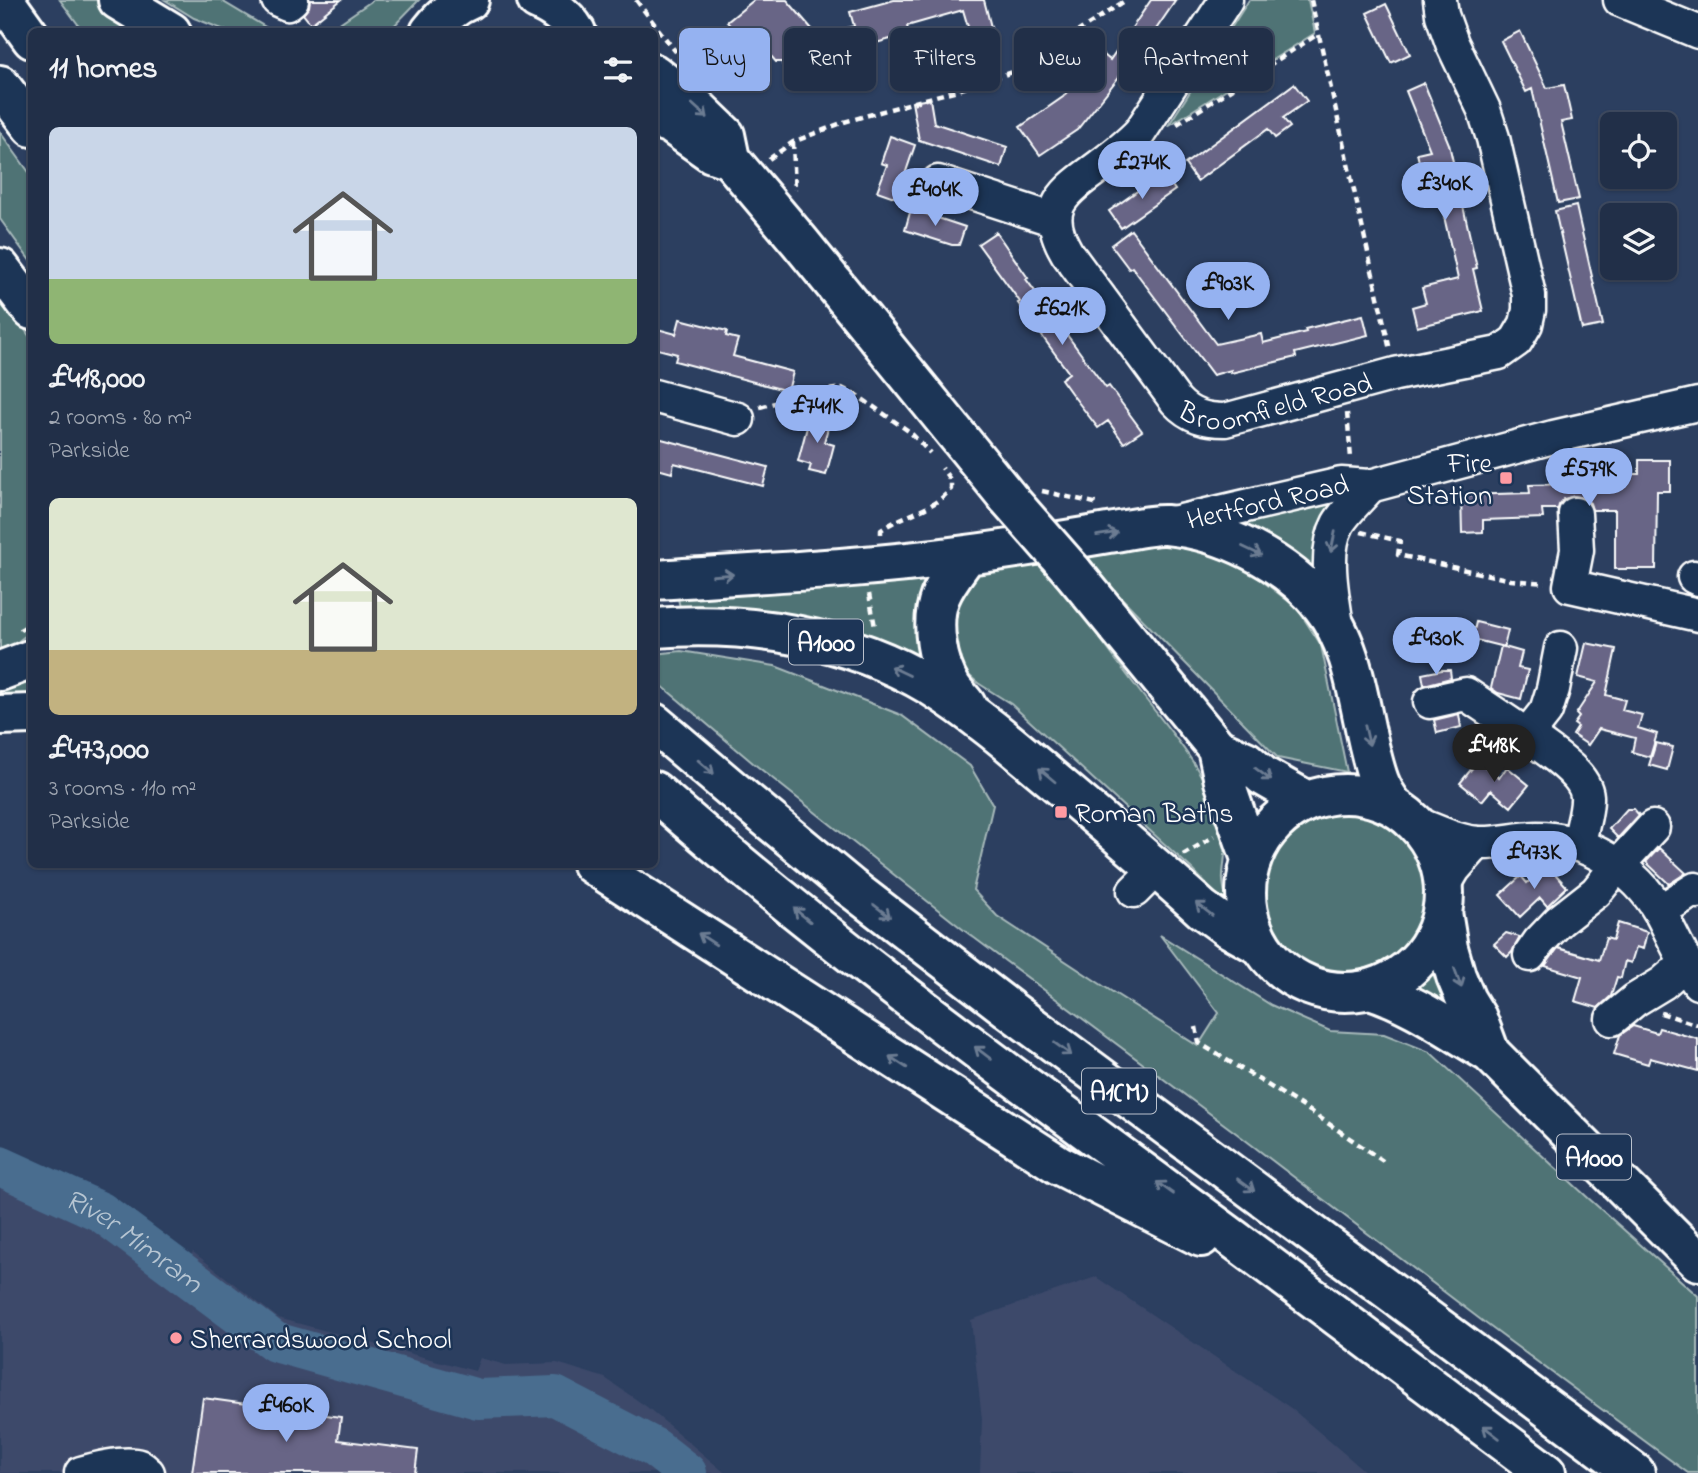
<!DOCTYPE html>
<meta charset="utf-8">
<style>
body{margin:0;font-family:"Indie Flower",sans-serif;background:#2d3b52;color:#f1f3f6;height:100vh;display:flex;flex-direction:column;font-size:26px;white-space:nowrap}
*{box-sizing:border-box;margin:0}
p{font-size:23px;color:#a2a9b4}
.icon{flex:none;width:38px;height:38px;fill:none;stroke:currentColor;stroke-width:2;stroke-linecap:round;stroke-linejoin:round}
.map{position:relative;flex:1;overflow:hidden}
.drawer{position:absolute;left:28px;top:28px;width:630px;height:840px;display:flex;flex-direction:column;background:#212f48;border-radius:10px;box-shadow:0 2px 5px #0004,0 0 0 2px #3e4a60}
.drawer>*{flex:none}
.top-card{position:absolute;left:679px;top:28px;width:665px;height:63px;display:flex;gap:14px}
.buttons{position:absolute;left:1600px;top:112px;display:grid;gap:14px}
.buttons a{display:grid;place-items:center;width:77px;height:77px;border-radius:10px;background:#212f48;box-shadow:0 2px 5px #0004,0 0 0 2px #3e4a60;font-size:35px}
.price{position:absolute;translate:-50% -60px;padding:0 16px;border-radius:24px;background:#95b2f1;color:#111;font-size:23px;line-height:46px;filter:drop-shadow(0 2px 4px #0008)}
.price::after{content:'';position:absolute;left:50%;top:42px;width:21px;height:16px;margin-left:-10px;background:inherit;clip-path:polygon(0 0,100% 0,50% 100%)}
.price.selected{background:#222;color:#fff}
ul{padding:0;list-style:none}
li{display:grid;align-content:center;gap:14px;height:371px;padding:0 21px}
li span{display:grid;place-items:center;height:217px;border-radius:10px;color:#555}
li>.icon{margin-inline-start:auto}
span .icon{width:126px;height:126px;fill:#fffc;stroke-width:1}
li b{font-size:30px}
h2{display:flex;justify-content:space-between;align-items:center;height:84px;padding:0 21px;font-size:30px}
.pill{padding:0 24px;border-radius:10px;background:#212f48;box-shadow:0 2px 5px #0004,0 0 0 2px #3e4a60;font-size:24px;line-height:63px}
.pill.selected{background:#95b2f1;color:#111}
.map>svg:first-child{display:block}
.built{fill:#3e4a6b}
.green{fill:#4f7375;stroke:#a7b9ba;stroke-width:2}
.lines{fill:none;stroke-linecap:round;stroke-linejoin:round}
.river{stroke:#486d8f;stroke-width:40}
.building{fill:#686586;stroke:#fff;stroke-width:2}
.minor-casing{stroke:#fff;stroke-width:37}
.major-casing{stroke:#fff;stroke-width:44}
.highway-casing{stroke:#fff;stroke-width:44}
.path{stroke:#fff;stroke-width:4.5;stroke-dasharray:7 5;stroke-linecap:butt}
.minor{stroke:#1d3557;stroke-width:32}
.major{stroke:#1d3557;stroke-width:38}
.highway{stroke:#1d3557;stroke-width:38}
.major-bridge-casing{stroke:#fff;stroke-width:44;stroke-linecap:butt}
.major-bridge{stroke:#1d3557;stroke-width:38}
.oneway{stroke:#6c7c92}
.poi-dot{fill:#ff9aa2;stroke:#1d3557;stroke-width:2.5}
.labels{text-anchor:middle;stroke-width:5;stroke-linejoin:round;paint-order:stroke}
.shield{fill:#1d3557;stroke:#bbc2cd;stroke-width:2}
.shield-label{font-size:26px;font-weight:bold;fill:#fff}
.street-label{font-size:28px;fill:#fff;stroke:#1d3557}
.poi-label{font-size:28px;fill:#fff;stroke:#1d3557;text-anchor:start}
.water-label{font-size:30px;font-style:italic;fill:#b6c5d2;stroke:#1d3557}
</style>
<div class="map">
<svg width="1698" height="1473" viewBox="0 0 1698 1473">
<rect width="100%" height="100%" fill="#2c3f60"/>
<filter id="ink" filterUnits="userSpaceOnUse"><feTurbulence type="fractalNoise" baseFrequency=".0143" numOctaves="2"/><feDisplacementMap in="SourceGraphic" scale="14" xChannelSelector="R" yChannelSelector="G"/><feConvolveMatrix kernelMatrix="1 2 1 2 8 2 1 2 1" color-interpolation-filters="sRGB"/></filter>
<g filter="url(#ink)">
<path class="built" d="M0 1184 185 1264 193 1252 278 1318 475 1371 480 1358 506 1365 557 1363 605 1378 647 1407 725 1473H0Z
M1096 1277 1292 1409 1367 1473H980L982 1419 971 1320Z"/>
<path class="green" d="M60 0H99L126 23 143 31H83Z
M165 0H220L272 31H227L194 18Z
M373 0H419L389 31H328Z
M1249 0H1308L1315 33 1168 126Z
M0 132 31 175V262L0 219Z
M0 294 32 340 31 631 5 652 0 654Z
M1341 494 1320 580 1218 522Z
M1152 542 1209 551 1260 579 1297 608 1321 645 1347 772 1278 758 1113 589 1085 553Z
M1035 560C1072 598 1102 642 1134 684 1169 731 1208 770 1223 828 1228 844 1224 859 1223 875 1222 885 1226 897 1228 907L1193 870 1011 704 978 683 957 665 947 624 972 573Z
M946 571 937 670 681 612 677 594Z
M681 651 775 666 901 715 970 766 993 805 973 890 997 916 1111 991 1198 1046 1219 1013 1160 935 1271 1005 1330 1031 1384 1034 1430 1052 1586 1196 1698 1296V1473H1688L1485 1323 1240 1136 965 931 753 763 655 680V654Z
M31 672V694L0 697V684Z
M1260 892a83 83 0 1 1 166 0a83 83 0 1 1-166 0Z
M1435 958 1454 1008 1407 986 1429 968Z"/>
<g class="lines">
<path class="river" id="s1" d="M0 1166 101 1212 275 1342 478 1399 555 1396 655 1448 687 1473"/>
</g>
<path class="building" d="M310 0H341L311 24 303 14 309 7Z
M754 0H787L818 36 854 26 850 12 894 0H984L992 31 971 37 963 10 907 26 909 34 861 47 868 72 850 77 848 68 794 81 792 75 785 76 782 62H776L750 31 741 39 727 22Z
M1151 0H1176L1135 60 1133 59 1077 130 1040 155 1020 127 1063 97 1099 51 1110 60Z
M1386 4 1410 54 1391 63 1367 13Z
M1520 31 1547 88 1564 85 1572 120 1561 122 1579 199 1558 203 1532 89 1526 92 1501 41Z
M1424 83 1449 144 1477 268 1473 269 1483 311 1417 327 1412 307 1426 303 1422 288 1458 279 1435 176 1423 179 1417 153 1430 150 1406 91Z
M1294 84 1307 101 1283 118 1290 127 1275 138 1268 129 1197 181 1185 164Z
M930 99 934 123 1007 147 1001 167 919 140 912 102Z
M890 136 915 145 897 198 877 191 887 165 881 163Z
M1163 173 1175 190 1121 228 1109 211Z
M1576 206 1603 325 1582 329 1555 211Z
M911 209 965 227 959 245H952L905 230Z
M1131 230 1216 344 1261 334 1263 343 1306 332 1305 329 1363 315 1368 335 1295 353 1296 357 1231 373V370L1213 375 1132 267 1129 269 1111 245Z
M996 232 1028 278 1026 279 1106 388 1109 386 1142 431 1124 443 1108 421 1098 428 1071 393 1061 379 1069 373 1018 303 1020 302 978 244Z
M680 319 727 331 726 336 738 339 733 356 793 372 788 391 675 361 677 354 654 348V328L676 334Z
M811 412 831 417 824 442 834 445 826 475 809 471 811 465 798 461Z
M654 437 768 467 763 486 674 463 672 473 654 468Z
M1639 460H1670V491H1657L1656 569H1615V510H1592L1590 503 1584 498 1575 496 1564 499 1559 505 1558 509H1542L1543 518 1483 520V532L1462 533 1461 495 1530 493 1529 485 1568 484V474H1639Z
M1476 622 1508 630 1504 647 1472 639Z
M1586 643 1616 649 1606 695 1625 700 1622 710 1642 715 1638 728 1657 734 1650 757 1632 752 1635 738 1599 729 1588 745 1573 735 1578 727 1574 724 1579 717 1576 714 1597 682 1578 677Z
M1501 646 1522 652 1518 668 1528 670 1521 699 1498 693 1491 688Z
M1442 670H1450L1451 678 1424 685 1422 674Z
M1459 714 1461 727 1437 733 1434 720Z
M1656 743 1673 747 1667 770 1649 765Z
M1478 761 1499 778 1507 767 1529 785 1511 807 1491 790 1482 801 1460 783Z
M1627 809H1634L1639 815 1618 838 1609 829Z
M1659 848 1686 873 1669 884 1646 862Z
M1547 865 1567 887 1547 906 1540 898 1520 917 1500 895 1521 876 1527 883Z
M1618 923 1647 932 1643 949 1636 947 1631 963 1625 961 1621 978 1617 977 1611 996 1598 1008 1575 1001 1582 977 1545 966 1558 948 1599 960 1606 938 1613 940Z
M1506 933 1520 937 1512 952 1507 957 1494 944Z
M1633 1026 1657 1033 1659 1028 1698 1039V1071L1650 1058 1648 1064 1614 1054 1620 1035Z
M203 1398 341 1417 338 1440 418 1450 415 1473H192Z"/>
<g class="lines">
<defs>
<g id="minor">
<path d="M278 0 287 4 292 0"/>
<path id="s2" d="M1226 0 1140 132C1126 147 1109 159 1093 171 1058 196 1043 212 1067 253L1176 401C1190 416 1205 420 1225 420L1395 374 1499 353 1516 341 1526 324 1529 310V295L1493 138 1484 110 1452 43 1442 15 1440 0"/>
<path d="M1620 0 1698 32"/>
<path d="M938 182 1055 220"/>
<path d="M654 396 738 419"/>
<path d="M1575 514 1577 550 1570 586 1698 615"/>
<path id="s3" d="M1168 524 1341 484 1370 486 1553 437 1698 404"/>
<path d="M1694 577 1698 579"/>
<path d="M1338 633C1334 601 1322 553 1338 524 1344 513 1361 497 1370 486"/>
<path d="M1561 648 1553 689 1546 711 1527 735C1544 749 1585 772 1587 796 1588 811 1581 829 1579 844"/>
<path d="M1430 702 1466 694 1527 735"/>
<path d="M1418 824C1437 831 1458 842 1479 843 1498 844 1518 838 1537 838 1586 838 1636 870 1660 912 1673 936 1683 960 1698 983"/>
<path d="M1444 886 1454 869 1477 843"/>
<path d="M1134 891 1157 868"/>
<path d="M1660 911 1695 889 1698 892"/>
<path d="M1530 955 1539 942 1559 921 1596 892 1617 866 1653 827"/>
<path d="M1612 1019 1635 1000 1663 983 1672 975 1688 967"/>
<path d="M81 1473C95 1469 125 1461 139 1466 142 1467 145 1471 148 1473"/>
</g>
<path id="major" d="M537 0C553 7 567 16 576 32
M430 32C441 18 453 6 469 0
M654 74 697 108 725 135 730 159 800 242 1008 498
M654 118 671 124 712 153 730 159
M1072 571 1217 748 1246 761 1263 776 1307 801
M654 580C758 573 863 569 966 555 1014 549 1061 541 1108 533 1124 531 1150 524 1166 525 1223 530 1286 561 1322 606 1360 653 1359 726 1379 781 1382 789 1387 797 1392 804
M654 628C750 621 848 636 931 686 979 716 1022 754 1065 790 1111 829 1157 868 1202 909L1227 927 1261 946
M0 671 32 659
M966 705C962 699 956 694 952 688 937 664 930 623 940 597 946 582 957 569 967 555
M0 715 32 714
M1217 748 1224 781 1251 859
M1246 893a99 99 0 1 1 198 0a99 99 0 1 1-198 0Z
M1442 912 1448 948 1456 976 1466 1000 1477 1018 1490 1053
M1370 989C1414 1003 1450 1030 1490 1053L1698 1261"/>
<path id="highway" d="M4 0 32 39
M118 0 171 32
M0 85 32 127
M0 268 32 310
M654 723 733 790 850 887 1010 1010 1635 1473
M654 791C823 940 1008 1073 1189 1206 1309 1294 1427 1384 1546 1473
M592 864 1059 1165 1201 1237"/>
</defs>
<use href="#minor" class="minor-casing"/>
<use href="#major" class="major-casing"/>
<use href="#highway" class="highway-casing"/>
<path class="path" d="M636 0 676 52
M1311 0 1390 350
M1177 124 1318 34
M793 142 795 190
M769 159 793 142 844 122 975 85 1021 69 1126 0
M760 407 815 392 842 388 858 396 910 432 930 453
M1347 413 1351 458 1349 459
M1042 491 1099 504
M1361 532 1400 541 1398 555 1511 580 1545 583
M881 534V530C905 513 931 512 951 489V481L942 468
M869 594 875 627
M20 630 32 623
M1183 855 1214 836
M1661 1013 1698 1025
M1196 1027 1199 1043 1310 1111 1383 1161"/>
<use href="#minor" class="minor"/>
<use href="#major" class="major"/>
<use href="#highway" class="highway"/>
<defs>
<path id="major-bridge" d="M1008 498 1072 571"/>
</defs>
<use href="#major-bridge" class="major-bridge-casing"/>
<use href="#major-bridge" class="major-bridge"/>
</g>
<defs><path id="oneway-shaft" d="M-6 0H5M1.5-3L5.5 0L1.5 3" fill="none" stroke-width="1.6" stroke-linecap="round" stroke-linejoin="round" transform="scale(1.75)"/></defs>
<g class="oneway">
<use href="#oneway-shaft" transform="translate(700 111) rotate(42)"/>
<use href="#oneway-shaft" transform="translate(1107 534) rotate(-9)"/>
<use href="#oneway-shaft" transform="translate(1333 542) rotate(102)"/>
<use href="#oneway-shaft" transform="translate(1252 551) rotate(25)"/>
<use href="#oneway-shaft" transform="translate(723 575) rotate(-4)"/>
<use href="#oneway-shaft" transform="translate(900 671) rotate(-155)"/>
<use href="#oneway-shaft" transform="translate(1367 735) rotate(77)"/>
<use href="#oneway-shaft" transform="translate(706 767) rotate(41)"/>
<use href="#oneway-shaft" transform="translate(1263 774) rotate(37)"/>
<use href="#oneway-shaft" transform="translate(1047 775) rotate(-140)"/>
<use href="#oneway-shaft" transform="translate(1204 909) rotate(-142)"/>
<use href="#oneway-shaft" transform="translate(882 911) rotate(38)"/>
<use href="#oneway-shaft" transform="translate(802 915) rotate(-141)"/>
<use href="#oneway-shaft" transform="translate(707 939) rotate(-147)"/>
<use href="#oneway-shaft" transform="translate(1458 978) rotate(70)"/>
<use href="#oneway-shaft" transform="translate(1063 1049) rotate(36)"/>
<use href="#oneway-shaft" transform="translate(983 1053) rotate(-143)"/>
<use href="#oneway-shaft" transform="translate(898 1062) rotate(-147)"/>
<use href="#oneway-shaft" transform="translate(1246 1185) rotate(36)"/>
<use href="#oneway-shaft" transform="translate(1165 1188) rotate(-144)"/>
<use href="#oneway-shaft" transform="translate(1491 1432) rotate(-143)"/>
</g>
</g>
<g class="poi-dot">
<rect x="1499" y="471" width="14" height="14" rx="3.5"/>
<rect x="1054" y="805" width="14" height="14" rx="3.5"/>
<circle cx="176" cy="1338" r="7"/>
</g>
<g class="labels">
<g class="shield">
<rect x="789" y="619.5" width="74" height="45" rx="5"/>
<rect x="1082" y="1068.5" width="74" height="45" rx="5"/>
<rect x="1557" y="1134.5" width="74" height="45" rx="5"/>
</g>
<g class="shield-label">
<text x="826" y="651">A1000</text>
<text x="1119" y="1100">A1(M)</text>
<text x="1594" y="1166">A1000</text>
</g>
<g class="street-label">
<text dy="10" stroke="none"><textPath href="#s2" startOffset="609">Broomfield Road</textPath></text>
<text dy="10" stroke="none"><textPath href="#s3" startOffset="102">Hertford Road</textPath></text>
</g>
<g class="poi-label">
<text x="1492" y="472" text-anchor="end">Fire<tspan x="1492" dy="32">Station</tspan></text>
<text x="1075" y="822">Roman Baths</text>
<text x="190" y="1348">Sherrardswood School</text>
</g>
<g class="water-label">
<text dy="10" stroke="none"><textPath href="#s1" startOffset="154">River Mimram</textPath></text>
</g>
</g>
</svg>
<div class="buttons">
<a><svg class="icon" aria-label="locate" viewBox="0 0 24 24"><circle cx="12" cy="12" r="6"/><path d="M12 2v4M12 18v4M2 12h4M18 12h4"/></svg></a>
<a><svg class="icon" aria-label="layers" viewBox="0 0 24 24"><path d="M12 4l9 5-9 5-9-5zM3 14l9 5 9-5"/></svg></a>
</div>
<b class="price" style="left:1142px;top:201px">£274K</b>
<b class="price" style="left:1445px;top:222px">£340K</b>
<b class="price" style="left:935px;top:228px">£404K</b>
<b class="price" style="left:1228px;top:322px">£903K</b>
<b class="price" style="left:1062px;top:347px">£621K</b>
<b class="price" style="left:817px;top:445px">£741K</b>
<b class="price" style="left:1589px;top:508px">£579K</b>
<b class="price" style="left:1436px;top:677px">£430K</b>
<b class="price selected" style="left:1494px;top:784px">£418K</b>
<b class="price" style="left:1534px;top:891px">£473K</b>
<b class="price" style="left:286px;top:1444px">£460K</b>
<div class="top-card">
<a class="pill selected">Buy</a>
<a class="pill">Rent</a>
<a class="pill">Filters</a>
<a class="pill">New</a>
<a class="pill">Apartment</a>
</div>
<section class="drawer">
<h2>11 homes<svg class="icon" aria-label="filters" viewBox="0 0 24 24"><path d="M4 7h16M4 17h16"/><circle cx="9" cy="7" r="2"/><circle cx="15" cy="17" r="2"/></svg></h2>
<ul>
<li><span style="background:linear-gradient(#c9d6e8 70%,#8fb573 0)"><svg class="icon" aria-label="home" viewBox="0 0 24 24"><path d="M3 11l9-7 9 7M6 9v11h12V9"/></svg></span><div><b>£418,000</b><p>2 rooms · 80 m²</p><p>Parkside</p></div></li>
<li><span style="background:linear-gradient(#dfe7d0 70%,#c2b280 0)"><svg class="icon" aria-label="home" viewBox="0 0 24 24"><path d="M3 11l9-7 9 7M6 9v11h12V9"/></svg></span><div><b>£473,000</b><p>3 rooms · 110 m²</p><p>Parkside</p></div></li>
</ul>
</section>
</div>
